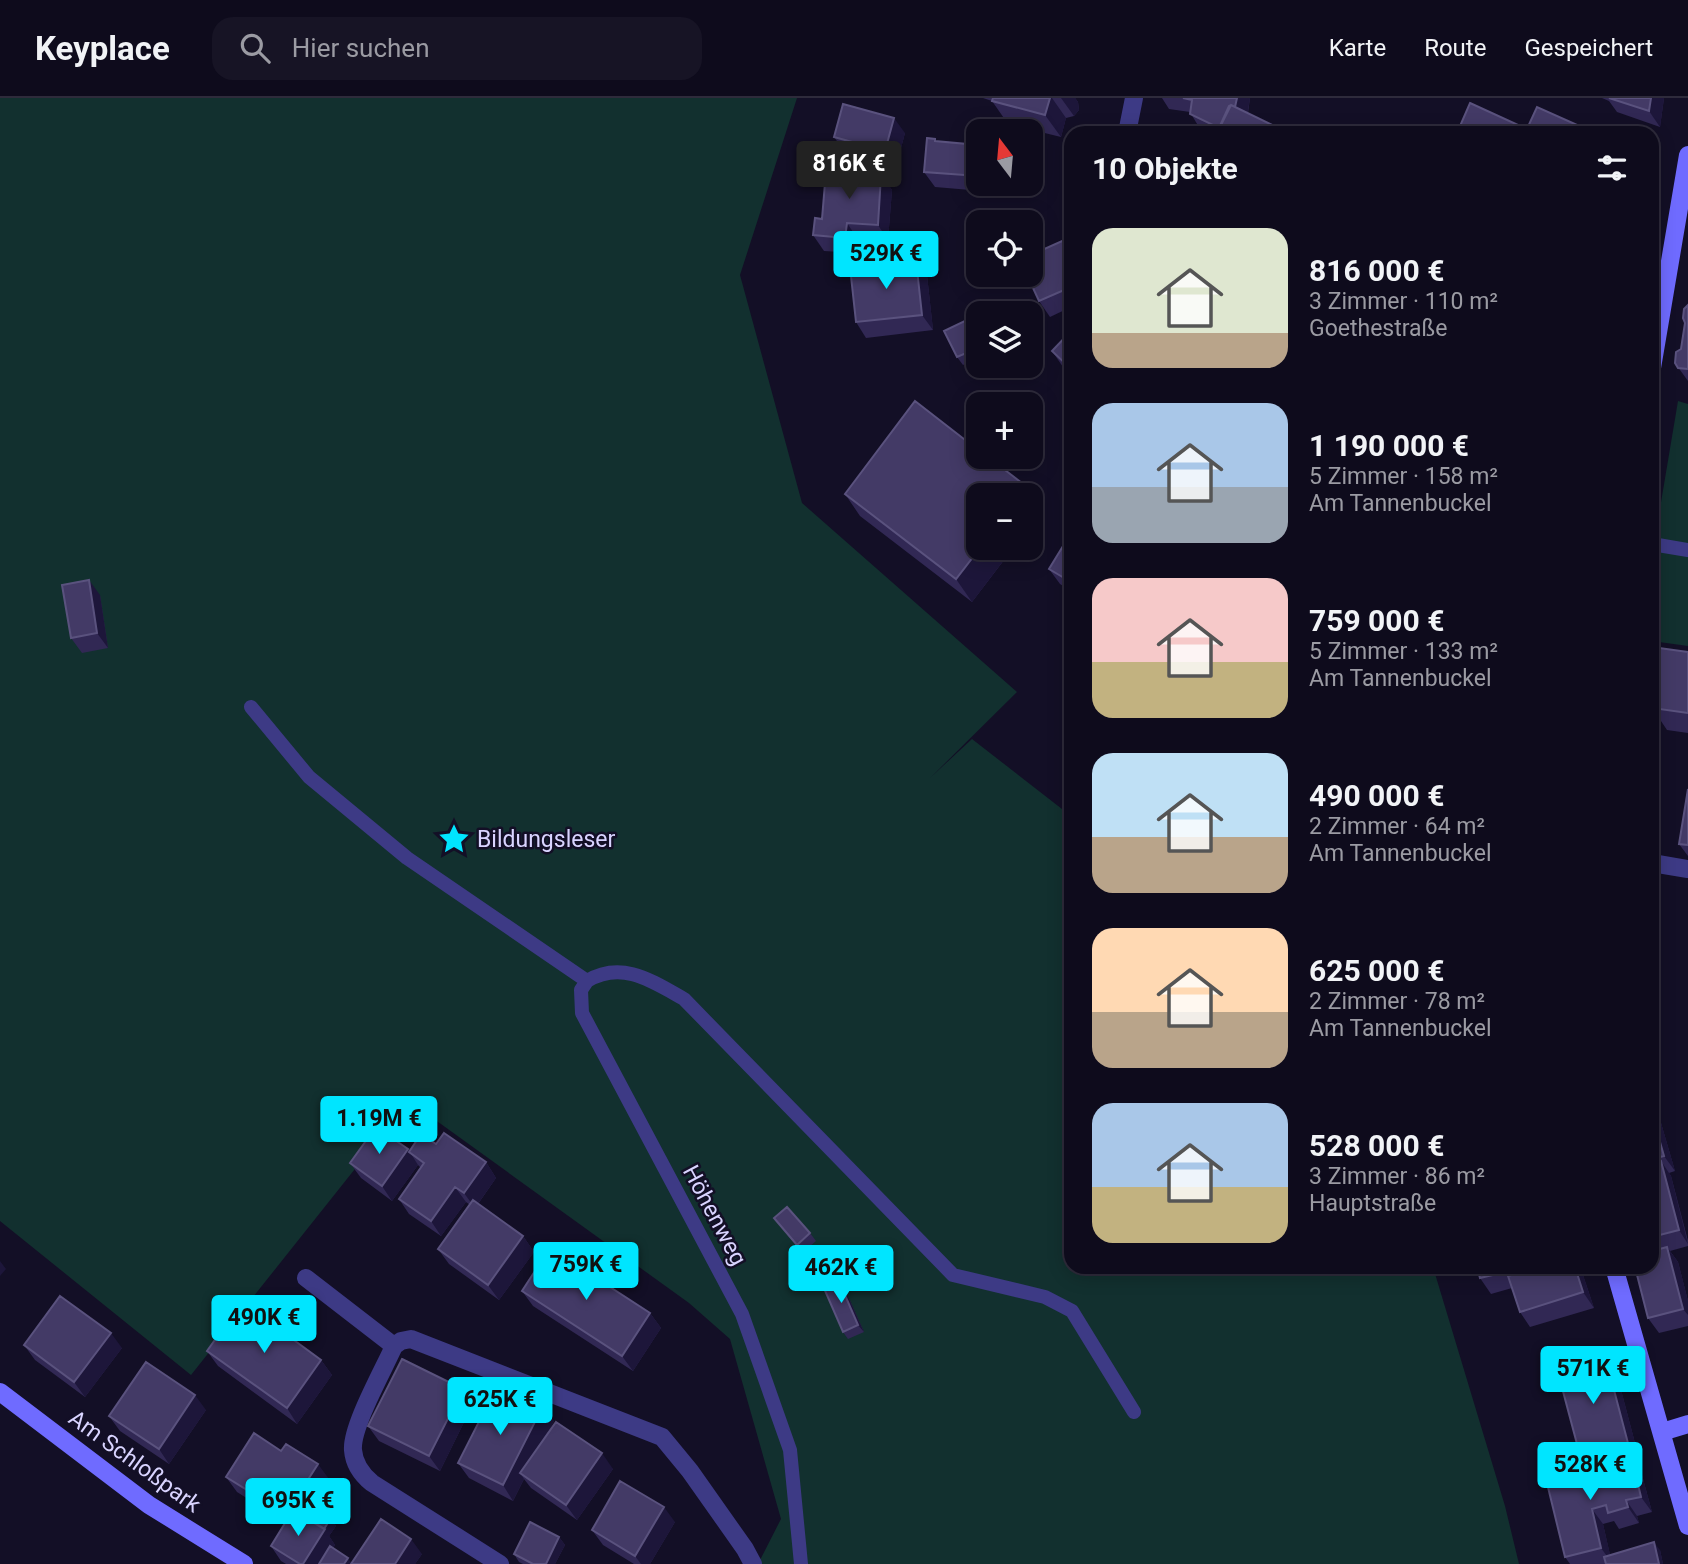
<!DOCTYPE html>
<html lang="de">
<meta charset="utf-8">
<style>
body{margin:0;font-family:Roboto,sans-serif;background:#171425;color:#f1f3f6;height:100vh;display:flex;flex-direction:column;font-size:26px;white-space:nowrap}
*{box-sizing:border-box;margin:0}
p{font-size:23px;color:#9b9ba3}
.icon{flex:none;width:38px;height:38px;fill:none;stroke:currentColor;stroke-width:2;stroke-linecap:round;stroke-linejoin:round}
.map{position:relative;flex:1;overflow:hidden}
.panel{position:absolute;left:1064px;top:28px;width:595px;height:1148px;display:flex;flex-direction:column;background:#0e0b1c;border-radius:21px;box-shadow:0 4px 18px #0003,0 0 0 2px #2e2b3b}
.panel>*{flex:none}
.needle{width:46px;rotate:344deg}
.controls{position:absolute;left:966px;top:21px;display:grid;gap:14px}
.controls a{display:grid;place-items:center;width:77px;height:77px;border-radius:14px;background:#0e0b1c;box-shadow:0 4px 18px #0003,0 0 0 2px #2e2b3b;font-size:35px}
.price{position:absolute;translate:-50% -60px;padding:0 16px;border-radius:7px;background:#00e5ff;color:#111;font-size:23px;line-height:46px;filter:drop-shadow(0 2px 4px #0008)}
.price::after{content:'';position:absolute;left:50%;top:42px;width:21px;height:16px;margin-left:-10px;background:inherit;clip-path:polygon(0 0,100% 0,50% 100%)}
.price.on{background:#222;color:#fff}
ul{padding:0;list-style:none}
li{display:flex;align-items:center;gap:21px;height:175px;padding:0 28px}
li span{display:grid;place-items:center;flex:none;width:196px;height:140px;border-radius:21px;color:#555}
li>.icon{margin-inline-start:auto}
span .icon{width:84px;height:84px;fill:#fffc;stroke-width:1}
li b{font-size:30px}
h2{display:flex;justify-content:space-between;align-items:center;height:84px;padding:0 28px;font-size:30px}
header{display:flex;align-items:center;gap:42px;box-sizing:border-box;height:98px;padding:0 35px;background:#0e0b1c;border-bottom:2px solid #2e2b3b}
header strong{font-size:33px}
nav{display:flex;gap:38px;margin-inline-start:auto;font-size:24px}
.search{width:490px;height:63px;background:#171425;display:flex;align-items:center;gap:18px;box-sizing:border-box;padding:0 24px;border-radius:21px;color:#9b9ba3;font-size:26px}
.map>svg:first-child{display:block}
.green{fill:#12302f}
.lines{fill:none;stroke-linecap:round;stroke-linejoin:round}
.lane{stroke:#3d3a85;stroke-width:14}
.street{stroke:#3d3a85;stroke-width:18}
.secondary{stroke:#6f6bff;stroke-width:18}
.wall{fill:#312854}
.shaded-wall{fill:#1d163a}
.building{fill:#433a66;stroke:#5a527e;stroke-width:2}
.labels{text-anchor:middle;stroke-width:5;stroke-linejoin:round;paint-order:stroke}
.poi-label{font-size:23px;fill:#d9d4ff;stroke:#130f26;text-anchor:start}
.street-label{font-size:23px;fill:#d9d4ff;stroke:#130f26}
</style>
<header>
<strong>Keyplace</strong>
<div class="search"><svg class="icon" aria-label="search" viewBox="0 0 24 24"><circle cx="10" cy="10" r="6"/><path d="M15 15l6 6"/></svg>Hier suchen</div>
<nav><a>Karte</a><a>Route</a><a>Gespeichert</a></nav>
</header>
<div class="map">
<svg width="1688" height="1466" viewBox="0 0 1688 1466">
<rect width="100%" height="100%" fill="#130f26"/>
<path class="green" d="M0 0H797L740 177 802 405 1017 594 930 680 972 641 1071 718V1169H1433L1505 1408 1519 1466H758L781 1421 730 1241 689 1205 409 1003 191 1277 0 1123Z
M1678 303 1688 306V548L1652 543V458Z"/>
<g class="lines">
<path class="lane" d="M1652 446 1688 452
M251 609 309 679 407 760 587 883
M587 883C622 862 652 883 684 901L953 1177 1045 1199 1072 1213 1134 1314
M587 883 581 892 582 915 742 1216 790 1352 801 1466"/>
<path class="street" d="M1127 35 1134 0
M1652 765 1688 771
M306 1180 394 1248
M500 1466 372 1385C361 1376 354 1366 353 1352 351 1329 384 1271 394 1248L401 1243 411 1241 662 1339 690 1373 745 1451 753 1466"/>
<path class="secondary" d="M1652 270 1688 57
M1614 1169 1688 1428
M0 1294 149 1407 244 1466
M1662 1334 1688 1326"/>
</g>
<path class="wall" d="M983 0H1075L1078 4 1079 12 1074 18 1066 20 1061 39 1008 26 992 3Z
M1162 0H1250L1248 15 1289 35H1209L1200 31 1190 14 1169 11Z
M1602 0H1664L1660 29 1617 14 1609 3Z
M905 35 896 69 845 54 834 39Z
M978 47V86H995L994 94 935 89 924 74Z
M861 68 866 75 881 77 892 92 888 142 857 140 856 155 824 153 813 137 822 121 844 74Z
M1071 139V209L1050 219 1039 203Z
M927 177 933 232 866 240 856 224Z
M1688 207V283L1675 265 1681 251Z
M978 228V260L963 267 957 259Z
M1071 233V276L1063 269 1052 253Z
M1027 389 1043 411 972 504 860 418 845 396Z
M1071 435V493L1060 486 1049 471Z
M100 497 108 550 82 555 71 540Z
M1652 549 1688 554V635L1667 632 1661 623 1655 662H1652Z
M1688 691V758L1679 746Z
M1652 1008 1659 1018 1675 1073 1669 1075 1671 1078 1688 1143V1148L1670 1153 1678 1164 1688 1203V1228L1659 1235 1648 1220 1652 1169Z
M436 1046 486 1064 496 1080 478 1106 523 1138 534 1154 499 1202 449 1166 438 1151 470 1107 466 1104 441 1138 409 1116 399 1101 421 1070 418 1067 392 1103 361 1080 350 1065 408 1051 409 1053Z
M774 1120 810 1135 816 1143 802 1155Z
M1520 1169 1522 1174 1538 1169H1579L1582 1174 1594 1210 1530 1229 1520 1214 1512 1190 1491 1196 1480 1180Z
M844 1189 864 1234 848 1241 843 1234Z
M522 1193 650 1215 661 1230 633 1273 533 1208Z
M24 1247 122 1250 85 1299 35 1262Z
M207 1253 321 1262 332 1277 297 1326 218 1268Z
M1615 1269 1640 1364 1635 1365 1642 1377 1652 1414 1637 1418 1639 1425 1619 1431 1614 1423 1603 1426 1610 1457 1660 1452 1663 1466H1570L1565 1459 1588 1371 1581 1361Z
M463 1291 473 1306 440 1373 379 1343 368 1328Z
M515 1307 554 1323 546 1338 613 1371 577 1422 531 1390 524 1381 513 1403 469 1380 458 1365Z
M206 1312 169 1366 120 1333 109 1318Z
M281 1353 329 1381 312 1408 331 1420 336 1428 329 1438 335 1447 333 1450 352 1466 422 1456 415 1466H286L281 1463 271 1448 286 1425 237 1394 226 1379Z
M675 1424 650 1466H634L603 1447 592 1432Z
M559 1439 565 1447 555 1466H523L519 1464 514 1456Z"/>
<path class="shaded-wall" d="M1050 0H1052L1066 20 1061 39 1045 17Z
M1061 0H1075L1078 4 1079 12 1074 18Z
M1237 0H1250L1246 24 1235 9Z
M1651 0H1664L1660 29 1649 13Z
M894 20 905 35 896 69 885 53Z
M861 68 871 83 860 75Z
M881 77 892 92 888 142 878 127Z
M988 86H995L994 94Z
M847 125 857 140 856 155 845 140Z
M916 162 927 177 933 232 922 217Z
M1027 389 1043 411 1031 427V397H1020Z
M980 450H1013L972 504 956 481Z
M89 482 100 497 108 550 97 535Z
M1652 610 1661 623 1655 662 1652 658Z
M1652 704 1655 709 1652 729Z
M1652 1008 1659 1018 1675 1073 1664 1058 1652 1016Z
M408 1051 418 1067 392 1103 382 1088Z
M1661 1063 1671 1078 1688 1146 1679 1132Z
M486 1064 496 1080 475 1110 464 1095Z
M455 1089 466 1104 441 1138 431 1123Z
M523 1138 534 1154 499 1202 488 1187Z
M1667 1149 1678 1164 1688 1203V1217L1683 1211Z
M0 1163 6 1171 0 1178Z
M1514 1169H1520L1525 1187 1514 1172Z
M1575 1169H1579L1582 1174 1594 1210 1583 1194Z
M838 1181 844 1189 864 1234 858 1227Z
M650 1215 661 1230 633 1273 622 1258Z
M111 1235 122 1250 85 1299 74 1284Z
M1604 1254 1615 1269 1640 1364 1629 1349Z
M321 1262 332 1277 297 1326 287 1310Z
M463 1291 473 1306 440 1373 429 1358Z
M195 1297 206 1312 169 1366 159 1351Z
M543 1308 554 1323 526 1379 520 1375 524 1381 513 1403 503 1387Z
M602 1355 613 1371 577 1422 566 1407Z
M1632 1361 1642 1377 1652 1414 1641 1399Z
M318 1366 329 1381 297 1432 286 1416Z
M1626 1402 1637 1418 1639 1425 1628 1409Z
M664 1409 675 1424 650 1466H641L635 1458Z
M1592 1411 1603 1426 1612 1465 1601 1450Z
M331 1420 336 1428 329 1438 335 1447 323 1466H303Z
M559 1439 565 1447 555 1466H546Z
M411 1441 422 1456 415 1466H395Z
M1654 1444 1660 1452 1663 1466H1659Z
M348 1460 352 1466H344Z"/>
<path class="building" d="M993 0H1050L1045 17 992 3Z
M1183 0H1237L1235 9 1231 7 1229 8 1219 30 1190 16 1192 2Z
M1609 0H1651L1649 13Z
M1470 5 1527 31 1537 9 1595 35H1457Z
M843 6 894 20 885 53 834 39Z
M1231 7 1289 35H1217Z
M927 40 935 41V43L978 47V78L924 74Z
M845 66 861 68 860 75 881 77 878 127 847 125 845 140 813 137 815 120 822 121 826 73 844 74Z
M1071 139V189L1039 203 1027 177H1031V157Z
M916 162 922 217 856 224 850 169Z
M1688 207V271L1678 270 1675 265 1676 254 1681 251 1685 225 1683 220 1684 211Z
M973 219 978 231V250L957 259 944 233Z
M1071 233V271L1052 253Z
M915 303 978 352V359H988L1027 389 1020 397H978V450H980L956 481 845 396Z
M1071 435V484L1049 471Z
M89 482 97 535 71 540 62 487Z
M1652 549 1688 554V615L1652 610Z
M1688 691V747L1679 746Z
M1652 1016 1664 1058 1652 1061Z
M376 1029 408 1051 382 1088 350 1065Z
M444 1035 486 1064 464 1095 455 1089 431 1123 399 1101 424 1065 409 1054 421 1036 436 1046Z
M1661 1063 1679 1132 1652 1139V1065Z
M473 1102 523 1138 488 1187 438 1151Z
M787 1109 810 1135 797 1147 774 1120Z
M1667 1149 1683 1211 1648 1220 1635 1169H1652V1153Z
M550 1150 650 1215 622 1258 522 1193Z
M1477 1169H1514V1172L1480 1180Z
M1538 1169H1575L1583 1194 1520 1214 1508 1178Z
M838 1181 858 1227 843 1234 823 1188Z
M60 1198 111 1235 74 1284 24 1247Z
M242 1204 321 1262 287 1310 207 1253Z
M1604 1254 1629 1349 1581 1361 1556 1267Z
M402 1261 463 1291 429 1358 368 1328Z
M146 1264 195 1297 159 1351 109 1318Z
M493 1296 515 1307 520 1297 543 1308 503 1387 458 1365Z
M556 1324 602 1355 566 1407 520 1375Z
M254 1335 281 1353 286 1346 318 1366 286 1416 226 1379Z
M1632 1361 1641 1399 1626 1402 1628 1409 1608 1415 1606 1407 1592 1411 1601 1450 1565 1459 1546 1381Z
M620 1383 664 1409 635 1458 592 1432Z
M308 1405 331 1420 324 1431 301 1417Z
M293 1412 325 1431 303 1466H300L271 1448Z
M381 1421 411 1441 395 1466H351Z
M530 1424 559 1439 546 1466H533L514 1456Z
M1654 1444 1659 1466H1606L1604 1459Z
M330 1448 348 1460 344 1466H319Z"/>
<defs>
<symbol id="sight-bare" viewBox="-9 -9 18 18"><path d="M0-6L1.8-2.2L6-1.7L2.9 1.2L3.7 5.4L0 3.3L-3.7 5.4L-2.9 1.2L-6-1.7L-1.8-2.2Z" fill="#00e5ff" stroke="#130f26" stroke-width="2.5" paint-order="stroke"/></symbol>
</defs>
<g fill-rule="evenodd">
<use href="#sight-bare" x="432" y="719" width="44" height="44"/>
</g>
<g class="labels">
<g class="poi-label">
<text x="477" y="749">Bildungsleser</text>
</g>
<g class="street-label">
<text transform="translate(715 1117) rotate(62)" y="8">Höhenweg</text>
<text transform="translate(135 1363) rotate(36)" y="8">Am Schloßpark</text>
</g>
</g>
</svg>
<div class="controls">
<a><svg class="needle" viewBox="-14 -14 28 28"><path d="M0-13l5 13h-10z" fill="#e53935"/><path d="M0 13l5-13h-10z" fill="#9b9ba3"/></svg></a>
<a><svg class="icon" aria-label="locate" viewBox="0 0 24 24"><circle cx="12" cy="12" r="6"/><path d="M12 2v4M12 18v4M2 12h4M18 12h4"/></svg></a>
<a><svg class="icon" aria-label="layers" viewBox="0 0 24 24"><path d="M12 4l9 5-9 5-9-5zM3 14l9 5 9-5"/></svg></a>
<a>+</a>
<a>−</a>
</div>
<b class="price on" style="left:849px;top:103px">816K €</b>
<b class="price" style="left:886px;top:193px">529K €</b>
<b class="price" style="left:379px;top:1058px">1.19M €</b>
<b class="price" style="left:586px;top:1204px">759K €</b>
<b class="price" style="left:841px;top:1207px">462K €</b>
<b class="price" style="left:264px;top:1257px">490K €</b>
<b class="price" style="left:1593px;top:1308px">571K €</b>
<b class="price" style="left:500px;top:1339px">625K €</b>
<b class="price" style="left:1590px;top:1404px">528K €</b>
<b class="price" style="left:298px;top:1440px">695K €</b>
<section class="panel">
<h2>10 Objekte<svg class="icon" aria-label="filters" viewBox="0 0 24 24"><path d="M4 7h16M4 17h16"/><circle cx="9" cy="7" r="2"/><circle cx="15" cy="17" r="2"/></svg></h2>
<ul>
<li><span style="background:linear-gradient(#dfe7d0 75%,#b9a48a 0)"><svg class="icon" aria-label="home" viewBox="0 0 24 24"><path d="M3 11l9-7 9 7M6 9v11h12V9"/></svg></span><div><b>816 000 €</b><p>3 Zimmer · 110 m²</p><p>Goethestraße</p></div></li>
<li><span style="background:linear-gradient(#a9c7e8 60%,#9aa5b1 0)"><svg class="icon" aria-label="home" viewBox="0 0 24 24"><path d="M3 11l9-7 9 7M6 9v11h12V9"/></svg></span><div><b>1 190 000 €</b><p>5 Zimmer · 158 m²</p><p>Am Tannenbuckel</p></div></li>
<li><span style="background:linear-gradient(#f6c9c9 60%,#c2b280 0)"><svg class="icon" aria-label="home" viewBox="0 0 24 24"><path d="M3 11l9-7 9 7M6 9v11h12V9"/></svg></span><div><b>759 000 €</b><p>5 Zimmer · 133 m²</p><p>Am Tannenbuckel</p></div></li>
<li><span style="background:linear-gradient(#bfe0f5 60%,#b9a48a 0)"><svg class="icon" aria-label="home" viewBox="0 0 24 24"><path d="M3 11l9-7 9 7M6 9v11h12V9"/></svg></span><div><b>490 000 €</b><p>2 Zimmer · 64 m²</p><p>Am Tannenbuckel</p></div></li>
<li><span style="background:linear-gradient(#ffd9b3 60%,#b9a48a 0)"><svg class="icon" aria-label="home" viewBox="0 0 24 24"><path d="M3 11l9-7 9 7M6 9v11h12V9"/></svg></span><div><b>625 000 €</b><p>2 Zimmer · 78 m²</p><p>Am Tannenbuckel</p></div></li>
<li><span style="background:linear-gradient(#a9c7e8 60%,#c2b280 0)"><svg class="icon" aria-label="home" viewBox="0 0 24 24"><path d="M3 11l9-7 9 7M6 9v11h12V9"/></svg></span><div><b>528 000 €</b><p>3 Zimmer · 86 m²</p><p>Hauptstraße</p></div></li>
</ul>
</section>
</div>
